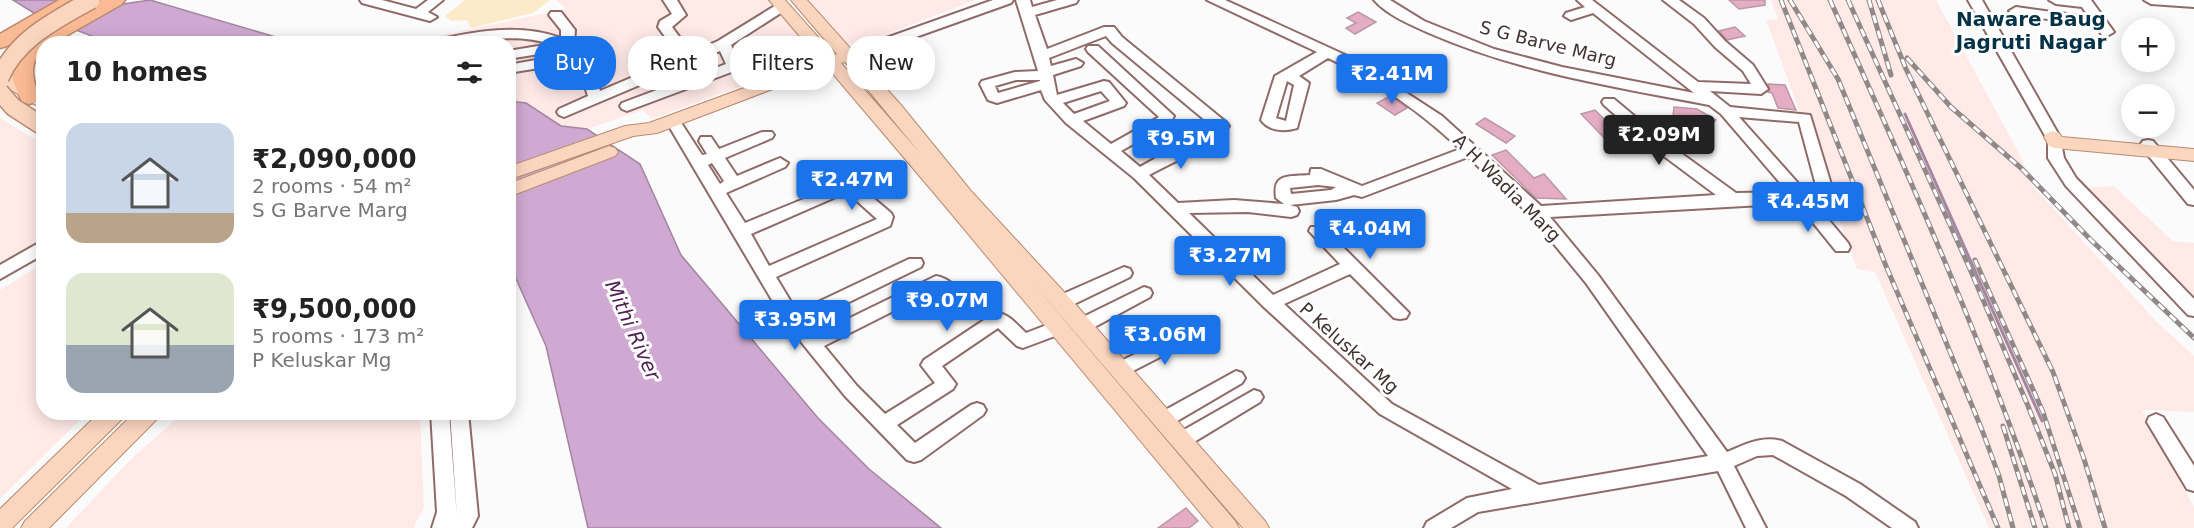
<!DOCTYPE html>
<meta charset="utf-8">
<style>
body{margin:0;font-family:"DejaVu Sans",sans-serif;background:#f6f6f6;color:#222;height:100vh;display:flex;flex-direction:column;font-size:22px;white-space:nowrap}
*{box-sizing:border-box;margin:0}
p{font-size:20px;color:#767676}
.icon{flex:none;width:33px;height:33px;fill:none;stroke:currentColor;stroke-width:2;stroke-linecap:round;stroke-linejoin:round}
.map{position:relative;flex:1;overflow:hidden}
.side{position:absolute;left:36px;top:36px;width:480px;height:384px;display:flex;flex-direction:column;background:#fff;border-radius:24px;box-shadow:0 3px 15px #0003}
.side>*{flex:none}
.top-card{position:absolute;left:534px;top:36px;width:570px;height:54px;display:flex;gap:12px}
.tools{position:absolute;left:2121px;top:18px;display:grid;gap:12px}
.tools a{display:grid;place-items:center;width:54px;height:54px;border-radius:50%;background:#fff;box-shadow:0 3px 15px #0003;font-size:30px}
.price{position:absolute;translate:-50% -51px;padding:0 14px;border-radius:6px;background:#1a73e8;color:#fff;font-size:20px;line-height:39px;filter:drop-shadow(0 2px 3px #0008)}
.price::after{content:'';position:absolute;left:50%;top:36px;width:18px;height:14px;margin-left:-9px;background:inherit;clip-path:polygon(0 0,100% 0,50% 100%)}
.price.selected{background:#222;color:#fff}
ul{padding:0;list-style:none}
li{display:flex;align-items:center;gap:18px;height:150px;padding:0 30px}
li span{display:grid;place-items:center;flex:none;width:168px;height:120px;border-radius:18px;color:#555}
li>.icon{margin-inline-start:auto}
span .icon{width:72px;height:72px;fill:#fffc;stroke-width:1}
li b{font-size:26px}
h2{display:flex;justify-content:space-between;align-items:center;height:72px;padding:0 30px;font-size:26px}
.pill{padding:0 21px;border-radius:24px;background:#fff;box-shadow:0 3px 15px #0003;font-size:21px;line-height:54px}
.pill.selected{background:#1a73e8;color:#fff}
.map>svg:first-child{display:block}
.built{fill:#ffeae8}
.green{fill:#fdeac8}
.water{fill:#cfa9d2;stroke:#a485a1;stroke-width:1.5}
.lines{fill:none;stroke-linecap:round;stroke-linejoin:round}
.stream{stroke:#a485a1;stroke-width:3}
.building{fill:#e4adc3;stroke:#bc97a5;stroke-width:1.5}
.minor-casing{stroke:#8f6b68;stroke-width:4}
.major-casing{stroke:#b98a71;stroke-width:2}
.highway-casing{stroke:#b98a71;stroke-width:3}
.minor{fill:#fff;fill-rule:evenodd}
.major{fill:#fbd6bf;fill-rule:evenodd}
.highway{fill:#f9ba94;fill-rule:evenodd}
.rail-casing{stroke:#918888;stroke-width:5}
.rail{stroke:#fff;stroke-width:3;stroke-dasharray:8;stroke-linecap:butt}
.major-bridge-casing{stroke:#b98a71;stroke-width:20;stroke-linecap:butt}
.major-bridge{stroke:#fbd6bf;stroke-width:17}
.labels{text-anchor:middle;stroke-width:6;stroke-linejoin:round;paint-order:stroke}
.street-label{font-size:18px;fill:#413130;stroke:#fff}
.neighbourhood-label{font-size:20px;font-weight:bold;fill:#053247;stroke:#fff}
.water-label{font-size:20px;font-style:italic;fill:#4e2053;stroke:#fff}
</style>
<div class="map">
<svg width="2194" height="528" viewBox="0 0 2194 528">
<rect width="100%" height="100%" fill="#fbfbfb"/>
<path class="built" d="M556 0H773L819 57 652 119 643 110 587 129 561 126 526 103 509 101 508 44H401L566 9Z
M808 0H976L858 45H851L846 43Z
M1771 0H1936L2021 157 2032 185 2156 321 2194 356V412L2142 410 2194 507V528H1989L1875 272 1857 269 1766 20 1778 19Z
M0 118 43 144 44 238 0 264Z
M2114 186 2173 241 2194 243V303L2080 188Z
M43 263 44 412 87 413 0 499V290Z
M183 413H420L424 508 413 528H66L129 461Z"/>
<path class="green" d="M465 0H550L533 13 471 28 467 20 452 21 445 16Z"/>
<path class="water" d="M13 0H112L123 4 150 0 296 43H110L37 15Z
M508 101 526 103 561 126 587 129 640 164 681 255 818 418 869 469 941 528H588L546 346 509 263Z"/>
<g class="lines">
<path class="stream" d="M1905 114 2042 421"/>
</g>
<path class="building" d="M1729 0H1765V5L1739 9Z
M1358 12 1376 22 1355 34 1346 28 1356 23 1347 18Z
M1735 27 1745 36 1727 40 1719 31Z
M1768 84 1785 85 1796 110 1778 108 1772 93 1768 92 1770 89Z
M1390 96 1396 100 1407 108 1395 115 1377 103Z
M1674 107 1697 109 1716 120 1705 130 1675 141 1653 123 1673 116Z
M1595 110 1626 141 1611 145 1581 114Z
M1485 118 1515 136 1506 143 1476 124Z
M1506 150 1534 178 1544 174 1566 199 1536 198 1492 155Z
M1186 508 1198 521 1189 528H1158Z"/>
<g class="lines">
<defs>
<path id="minor" d="M360 0H382L416 9 428 0H443L428 12 437 17 430 21 362 3Z
M663 0H677L686 15 672 27 691 53 718 41 778 4 783 3 790 7 731 45 740 63 737 70 627 111 622 109 620 106 622 103 726 64 720 51 564 117 559 115 557 112 559 109 588 96 577 62 508 73V65L569 54 564 50 508 59V51L550 44C512 31 471 44 431 44L433 41C474 31 520 23 561 38V30L549 15 551 12H561L575 30 574 44 590 59 600 91 680 57 658 27 660 21 672 14Z
M993 0H1013L1011 3 854 59 849 60 842 56 844 53Z
M1016 0H1030L1032 7 1057 0H1078L1076 3 1035 15 1047 49 1104 27H1114L1122 37 1227 123 1229 126C1217 143 1169 164 1149 175L1178 203 1234 200 1284 204 1276 198C1272 172 1290 177 1310 175L1311 169H1321L1362 186 1460 149C1422 113 1375 80 1328 58L1299 76 1309 83 1297 128C1284 132 1269 131 1261 120L1275 76 1317 52 1207 0H1225L1356 60 1442 116 1541 206 1716 195 1653 148 1604 105 1602 102 1604 99H1614L1663 140 1736 193 1788 192 1721 114 1709 105C1615 87 1518 72 1429 33 1411 25 1387 15 1374 0H1390L1424 21 1494 49 1562 67 1694 93 1593 13 1571 20 1564 16 1566 13 1585 7 1577 0H1592L1698 82 1751 84 1743 71 1715 47 1694 24 1663 0H1679L1704 18 1725 41 1753 65 1768 89 1761 94 1710 91 1730 107 1810 115 1833 191 1826 198 1813 201 1848 243 1850 247 1848 251H1836L1797 203 1550 217 1598 275 1727 452C1744 445 1762 435 1782 441L1860 484 1915 522 1918 528H1892L1846 496 1773 455 1757 456 1734 466 1766 528H1746L1718 471 1478 512 1451 528H1424L1427 522 1467 498 1512 489 1380 414 1265 308 1134 178 1066 123 1045 100 1041 90 997 103 988 100 980 84 982 81 1015 72 1038 71ZM1106 36 1112 43 1212 126 1140 167 1121 151 1170 123 1174 116 1098 46H1088L1086 49 1088 52 1159 117 1111 144 1083 121 1124 106 1126 103 1109 82 1104 81 1057 95 1053 75 1081 66 1083 63 1076 59 1051 66 1049 58ZM1016 80H1040V81L998 93 995 86ZM1287 81 1294 85 1286 121 1276 118ZM1101 91 1110 101 1074 114 1063 103ZM1739 117 1799 122 1817 189 1805 191ZM1468 157 1531 216 1586 283 1708 456 1539 485 1392 404 1284 304 1350 274 1394 318 1400 319 1406 318 1409 313 1323 227H1311L1309 231 1340 264 1273 295 1189 213 1248 212 1291 217 1297 215 1299 211 1297 207 1290 205 1336 200 1354 195 1362 197ZM1318 185 1336 187 1331 190 1291 194 1290 188Z
M1968 0H1982L2060 137 2064 158 2076 178 2194 299V316L2188 315 2066 186 2048 158V141Z
M2049 0H2091L2114 32 2107 36 2102 35 2095 25 2016 15 2009 11 2016 7 2089 17 2082 7 2056 4Z
M2144 0H2194V7L2151 4Z
M673 116 678 118 702 155 707 154 699 141 701 137H711L719 149 762 132H772L774 135 772 138 725 158 737 176 780 158 788 163 785 167 726 193 745 223 843 183 857 184 891 213 893 217 890 226 776 277 797 312 909 259H921L923 263 921 267 806 323 815 335 936 276C948 278 958 287 964 298L962 302C950 306 945 297 937 289L824 346 857 386 885 414 935 383 921 365 924 360 993 314C1006 310 1016 324 1026 333L1057 321 1063 323 1066 328 1063 333 1023 348 1017 346 998 328 942 366 956 384 953 389 897 425 915 443 971 405 977 403 983 405 986 410 983 415 921 460 914 462 907 460 845 396 785 322 666 121ZM712 163 724 181 720 184 708 165ZM845 193H848L877 219 769 266 751 234Z
M2148 140 2153 141 2194 190V205L2188 204 2143 149 2140 145 2143 141Z
M44 240V254L0 279V265Z
M1124 267 1130 269 1132 273 1130 277 1068 307 1062 308 1056 307 1054 302 1056 297Z
M1144 287 1150 289 1152 293 1150 297 1089 330 1083 332 1077 330 1074 325 1077 320Z
M1193 325 1199 327 1202 332 1199 337 1127 374 1121 376 1115 374 1112 369 1115 364Z
M1236 371 1242 373 1245 378 1242 383 1172 424 1165 427 1158 424 1156 419 1158 414Z
M1254 390 1260 392 1263 397 1260 402 1189 445 1182 448 1175 445 1173 440 1175 435Z
M431 412H449L457 517 450 412H468L478 516 472 528H432L437 512Z
M2156 414 2163 417 2194 466V491L2187 489 2147 422 2149 417Z"/>
<path id="major" d="M769 0H785L834 55 837 54 791 0H807L901 105 971 191 1078 307 1265 521 1269 528H1243L1031 281 1235 521 1239 528H1213L945 206 828 68 657 133 633 136 508 180V167L625 126 649 123 820 60ZM845 62 920 153 841 63Z
M0 70 6 71 44 97V110L0 83Z
M2053 131 2059 133 2062 137 2194 149V161L2055 148 2049 146 2044 137 2047 133Z
M609 146 615 148 618 152 615 156 508 197V184Z
M100 412H126L123 418 12 528H0V509Z
M135 412H161L158 418 49 528H21L25 521Z"/>
<path id="highway" d="M59 0H83L80 4 7 46 0 48V34Z
M101 0H125L122 4 52 44H44C44 51 41 51 37 57 29 70 35 84 39 97L36 102 29 104 22 102 13 81V64L5 62 2 58 5 54Z"/>
</defs>
<use href="#minor" class="minor-casing"/>
<use href="#major" class="major-casing"/>
<use href="#highway" class="highway-casing"/>
<use href="#minor" class="minor"/>
<use href="#major" class="major"/>
<use href="#highway" class="highway"/>
<defs>
<path id="rail" d="M1781 0 1886 266 1998 528
M1790 0 1838 79 1982 430 1999 476 2013 528
M1830 0C1908 174 1986 347 2046 528
M1848 0 1970 269 2028 406 2055 474 2069 528
M1869 0 1891 75
M1878 0 1906 69 2053 372 2084 459 2105 528
M1907 58 1951 107 2021 168 2091 240 2194 338
M1975 260 2043 412 2080 528
M2003 426 2035 528"/>
</defs>
<use href="#rail" class="rail-casing"/>
<use href="#rail" class="rail"/>
<defs>
<path id="major-bridge" d="M0 78C16 39 56 20 91 0
M0 92 13 107 44 127"/>
</defs>
<use href="#major-bridge" class="major-bridge-casing"/>
<use href="#major-bridge" class="major-bridge"/>
</g>
<g class="labels">
<g class="street-label">
<text transform="translate(1548 44) rotate(14)" y="6">S G Barve Marg</text>
<text transform="translate(1507 188) rotate(45)" y="6">A H Wadia Marg</text>
<text transform="translate(1349 348) rotate(42)" y="6">P Keluskar Mg</text>
</g>
<g class="neighbourhood-label">
<text x="2031" y="26">Naware Baug<tspan x="2031" dy="23">Jagruti Nagar</tspan></text>
</g>
<g class="water-label">
<text transform="translate(633 330) rotate(66)" y="7">Mithi River</text>
</g>
</g>
</svg>
<div class="tools">
<a>+</a>
<a>−</a>
</div>
<b class="price" style="left:1392px;top:105px">₹2.41M</b>
<b class="price selected" style="left:1659px;top:166px">₹2.09M</b>
<b class="price" style="left:1181px;top:170px">₹9.5M</b>
<b class="price" style="left:852px;top:211px">₹2.47M</b>
<b class="price" style="left:1808px;top:233px">₹4.45M</b>
<b class="price" style="left:1370px;top:260px">₹4.04M</b>
<b class="price" style="left:1230px;top:287px">₹3.27M</b>
<b class="price" style="left:947px;top:332px">₹9.07M</b>
<b class="price" style="left:795px;top:351px">₹3.95M</b>
<b class="price" style="left:1165px;top:366px">₹3.06M</b>
<div class="top-card">
<a class="pill selected">Buy</a>
<a class="pill">Rent</a>
<a class="pill">Filters</a>
<a class="pill">New</a>
</div>
<section class="side">
<h2>10 homes<svg class="icon" aria-label="filters" viewBox="0 0 24 24"><path d="M4 7h16M4 17h16"/><circle cx="9" cy="7" r="2"/><circle cx="15" cy="17" r="2"/></svg></h2>
<ul>
<li><span style="background:linear-gradient(#c9d6e8 75%,#b9a48a 0)"><svg class="icon" aria-label="home" viewBox="0 0 24 24"><path d="M3 11l9-7 9 7M6 9v11h12V9"/></svg></span><div><b>₹2,090,000</b><p>2 rooms · 54 m²</p><p>S G Barve Marg</p></div></li>
<li><span style="background:linear-gradient(#dfe7d0 60%,#9aa5b1 0)"><svg class="icon" aria-label="home" viewBox="0 0 24 24"><path d="M3 11l9-7 9 7M6 9v11h12V9"/></svg></span><div><b>₹9,500,000</b><p>5 rooms · 173 m²</p><p>P Keluskar Mg</p></div></li>
</ul>
</section>
</div>
